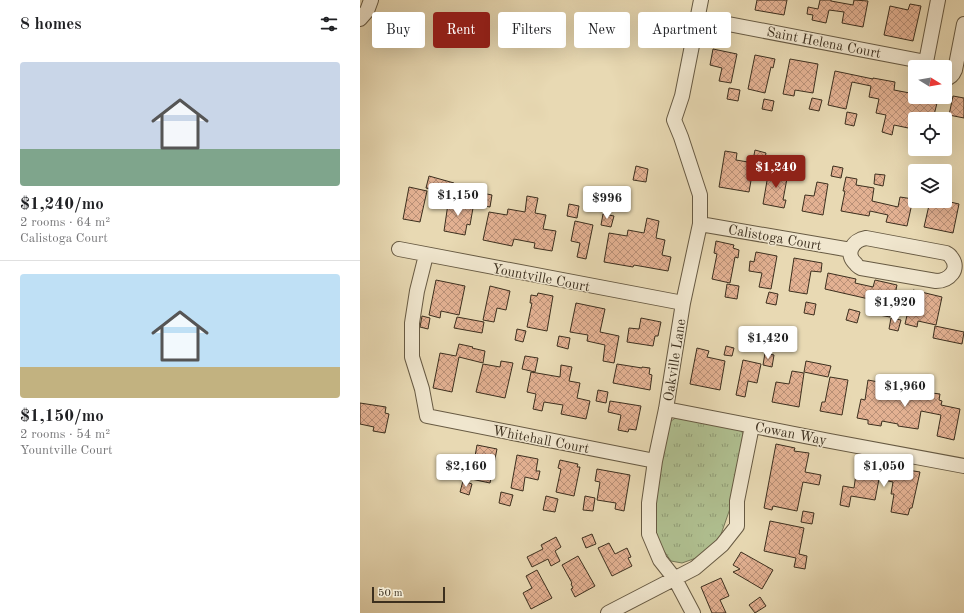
<!DOCTYPE html>
<meta charset="utf-8">
<style>
body{margin:0;font-family:"Old Standard TT",serif;background:#f6f6f6;color:#202124;height:100vh;display:flex;flex-direction:column;font-size:15px;white-space:nowrap}
*{box-sizing:border-box;margin:0}
p{font-size:13px;color:#757577}
.icon{flex:none;width:22px;height:22px;fill:none;stroke:currentColor;stroke-width:2;stroke-linecap:round;stroke-linejoin:round}
.map{position:relative;flex:1;overflow:hidden}
.sheet{display:flex;flex-direction:column;background:#fff;width:360px}
.sheet>*{flex:none}
.guide{position:absolute;left:12px;top:12px;width:380px;height:36px;display:flex;gap:8px}
.needle{width:26px;rotate:101deg}
.controls{position:absolute;left:548px;top:60px;display:grid;gap:8px}
.controls a{display:grid;place-items:center;width:44px;height:44px;border-radius:4px;background:#fff;box-shadow:0 4px 16px #0002;font-size:20px}
.scale{position:absolute;left:12px;bottom:10px;width:73px;box-sizing:border-box;padding-left:4px;border:2px solid #3c2f1e;border-top:0;font-size:11px;line-height:14px;white-space:nowrap;color:#3c2f1e;-webkit-text-stroke:3px #f0e6ce;paint-order:stroke}
.price{position:absolute;translate:-50% -34px;padding:0 9px;border-radius:4px;background:#fff;color:#222;font-size:13px;line-height:26px;filter:drop-shadow(0 1px 2px #0008)}
.price::after{content:'';position:absolute;left:50%;top:24px;width:12px;height:9px;margin-left:-6px;background:inherit;clip-path:polygon(0 0,100% 0,50% 100%)}
.price.active{background:#8f2418;color:#fff}
ul{padding:0;list-style:none}
li{display:grid;align-content:center;gap:8px;height:212px;padding:0 20px}
li+li{border-top:1px solid #e0e0e0}
li span{display:grid;place-items:center;height:124px;border-radius:4px;color:#555}
li>.icon{margin-inline-start:auto}
span .icon{width:72px;height:72px;fill:#fffc;stroke-width:1}
li b{font-size:17px}
h2{display:flex;justify-content:space-between;align-items:center;height:48px;padding:0 20px;font-size:17px}
.pill{padding:0 14px;border-radius:4px;background:#fff;box-shadow:0 4px 16px #0002;font-size:14px;line-height:36px}
.pill.active{background:#8f2418;color:#fff}
main{display:flex;flex:1;min-height:0}
.map>svg:first-child{display:block}
.park{fill:url(#park-tufts);stroke:#767858}
.building{fill:url(#building-cross-hatch);stroke:#3c2f1e}
.lines{fill:none;stroke-linecap:round;stroke-linejoin:round}
.minor-casing{stroke:#675a43;stroke-width:16}
.minor{stroke:#f0e6ce;stroke-width:14}
.labels{text-anchor:middle;stroke-width:3;stroke-linejoin:round;paint-order:stroke}
.street-label{font-size:14px;fill:#3c2f1e;stroke:#f0e6ce}
</style>
<main>
<section class="sheet">
<h2>8 homes<svg class="icon" aria-label="filters" viewBox="0 0 24 24"><path d="M4 7h16M4 17h16"/><circle cx="9" cy="7" r="2"/><circle cx="15" cy="17" r="2"/></svg></h2>
<ul>
<li><span style="background:linear-gradient(#c9d6e8 70%,#7fa58c 0)"><svg class="icon" aria-label="home" viewBox="0 0 24 24"><path d="M3 11l9-7 9 7M6 9v11h12V9"/></svg></span><div><b>$1,240/mo</b><p>2 rooms · 64 m²</p><p>Calistoga Court</p></div></li>
<li><span style="background:linear-gradient(#bfe0f5 75%,#c2b280 0)"><svg class="icon" aria-label="home" viewBox="0 0 24 24"><path d="M3 11l9-7 9 7M6 9v11h12V9"/></svg></span><div><b>$1,150/mo</b><p>2 rooms · 54 m²</p><p>Yountville Court</p></div></li>
</ul>
</section>
<div class="map">
<svg width="604" height="613" viewBox="0 0 604 613">
<defs>
<pattern id="park-tufts" width="24" height="20" patternUnits="userSpaceOnUse"><rect width="24" height="20" fill="#b0c091"/><path d="M3 7l-1-3M5 7V3M7 7l1-3M15 17l-1-3M17 17v-4M19 17l1-3" fill="none" stroke="#909c76"/></pattern>
<pattern id="building-cross-hatch" width="8" height="8" patternUnits="userSpaceOnUse"><rect width="8" height="8" fill="#e3b192"/><path d="M0 0l8 8M0 8l8-8" fill="none" stroke="#b99077"/></pattern>
</defs>
<rect width="100%" height="100%" fill="#e8d9b3"/>
<filter id="stains"><feTurbulence type="fractalNoise" baseFrequency=".005" numOctaves="4"/><feColorMatrix values="0 0 0 0 .2 0 0 0 0 .09 0 0 0 0 .02 0 0 0 .5 -.17"/></filter>
<radialGradient id="worn" r=".72"><stop offset=".6" stop-color="#630" stop-opacity="0"/><stop offset="1" stop-color="#630" stop-opacity=".3"/></radialGradient>
<path class="park" d="M320 415 374 425 382 432 386 439 373 500 359 540 339 557 322 563 311 561 299 544 293 518 294 496 307 427 311 421Z"/>
<path class="building" d="M397 0H427L424 15 395 10Z
M460 0H471V1L493 5 494 0 508 1 503 27 482 23 484 12 469 10 466 23 452 20 453 15 447 14 448 7 458 9Z
M550 4 561 6 553 41 524 35 530 6 548 10Z
M353 49 377 54 371 83 359 81 362 68 350 65Z
M395 55 415 59 413 68 411 67 405 93 388 89Z
M430 59 458 64 453 93 435 90 434 96 423 94Z
M475 71 513 79V78L535 82 534 90 555 94V97H570L578 99 573 119H555V123H554L553 129 534 125 532 135 522 132 526 115 516 113 519 99 509 97 511 86 492 82 486 109 468 105Z
M369 88 380 90 378 101 367 99Z
M593 96 604 98V118L589 115Z
M452 98 462 100 459 111 449 109Z
M404 99 414 101 412 111 402 109Z
M487 112 497 114 494 126 485 124Z
M395 150 406 153 404 163 393 160Z
M365 151 377 153 376 160 394 163 389 192 359 187Z
M431 156 440 158 438 171 429 169Z
M276 166 288 169 286 182 273 180Z
M473 166 483 168 481 178 471 176Z
M409 169 428 173 423 200H426L424 208 403 204Z
M515 174 525 175 523 186 514 184Z
M69 176 94 183 92 194 66 188Z
M486 177 497 179 496 185 514 188 512 201 538 207 540 197 553 199 547 226 526 222 528 215 510 211 509 216 481 211 485 191H483Z
M457 182 468 184 463 215 442 211 445 195 454 196Z
M49 187 67 191 60 222 43 219Z
M122 193 132 195 130 207 120 205Z
M167 196 178 198 175 213 186 215 183 229 196 231 192 251 174 248 175 243 154 239 152 246 123 240 129 212 147 215 148 209 165 212Z
M89 197 101 199 100 205 113 208 110 225 107 224 105 235 84 231Z
M570 201H586L599 204 593 233 564 227Z
M209 204 219 206 217 218 207 216Z
M243 214 254 216 251 227 241 225Z
M287 218 299 221 296 238 305 240 302 255 311 257 308 271 274 265 273 267 244 262 249 233 267 236 268 230 284 233Z
M215 221 233 225 226 259 217 257 220 243 211 241Z
M356 241 374 245 373 248 379 250 378 258 375 257 370 283 352 279 357 254 354 253Z
M396 252 417 256 411 289 399 287 402 273 389 271 390 261 394 262Z
M434 258 462 263 461 272 451 271 447 294 429 291Z
M468 273 496 279 495 283 513 287 515 280 537 285 530 317 519 315 522 302 465 289Z
M76 280 105 286 99 315 81 311 80 318 69 315Z
M367 284 379 286 377 299 365 297Z
M130 286 150 291 146 310 137 308 134 322 123 320Z
M553 290 582 297 576 325 558 321 557 327 545 324Z
M409 292 418 294 416 305 406 303Z
M178 293 193 296 187 331 167 327 172 303H170L171 295 177 296Z
M446 302 456 304 454 315 444 313Z
M216 303 245 309 240 332 259 336 254 363 243 361 245 345 227 341 228 335 210 332Z
M489 309 500 312 497 323 486 320Z
M62 316 70 318 68 329 60 327Z
M97 317 124 322 122 333 94 328Z
M281 318 301 322 298 336H295L293 346 267 342 269 328 279 329Z
M531 318 541 320 538 331 529 329Z
M575 326 604 332 602 344 573 338Z
M157 329 166 331 163 342 155 340Z
M199 336 210 338 208 349 197 346Z
M99 344 113 347 112 348 125 351 123 363 99 357 92 392 73 388 80 353 96 356Z
M366 346 374 348 372 356 364 355Z
M337 348 349 351 347 357 365 361 360 390 330 384Z
M405 353 414 355 412 367 403 365Z
M165 356 178 358 175 372 162 369Z
M383 360 401 364 397 383 388 381 385 397 376 395Z
M141 361 153 363 145 398 116 392 123 364 140 367Z
M446 361 471 366 468 377 444 372Z
M257 364 282 368V367L290 368 289 374 292 375 290 390 253 383Z
M201 365 212 367 209 381 220 383 217 398 230 401 226 419 201 414 203 405 184 402 182 411 173 409 176 394 167 392 171 372 200 377Z
M432 371 444 373 439 407 412 402 416 382 429 384Z
M470 377 488 380 482 415 460 411 462 402H465Z
M508 380 534 385 535 383 545 385 544 391 572 396V393L580 394 579 400 582 401 581 405 600 409 594 440 577 436 581 415 561 411 558 429 538 426V424L522 421 521 426 508 424V420L497 418 501 399 505 400Z
M238 390 248 392 246 403 236 401Z
M250 401 281 406 276 430 269 429 268 432 258 430 261 415 248 412Z
M0 403 26 407 25 413 29 414 25 433 13 431 14 427 0 424Z
M416 444 435 448 434 451 449 453 445 472 461 475 459 485 443 482 437 511 413 506 412 510 404 508Z
M117 445 137 449 130 483 111 479Z
M157 455 178 459 176 471H180L178 480 165 477 163 491 151 488Z
M200 460 218 464 217 467H220L214 496 196 492 201 469 198 468Z
M497 467 534 473 535 468 560 472 552 508H550L548 515 531 512 534 494H531L533 482 519 479 515 500 491 496 489 507 480 505 483 486 494 488Z
M237 469 270 475 264 511 255 509 256 503 237 500 240 482 235 481Z
M103 481 112 484 109 495 100 492Z
M141 492 153 495 150 506 139 503Z
M186 496 198 499 195 512 183 510Z
M225 496 235 498 233 511 223 510Z
M443 511 454 513 452 524 441 522Z
M410 521 444 528 439 554 447 556 445 569 434 567 436 558 404 551Z
M232 534 236 544 226 548 222 538Z
M196 537 201 547 195 551 200 561 191 566 188 559 172 567 167 557 183 549 181 545Z
M249 543 255 554 267 548 271 557 268 558 272 566 252 576 238 548Z
M381 552 413 570 402 589 373 572 380 569 373 565Z
M218 556 235 586 215 597 211 589 213 588 211 584 212 583 202 565Z
M177 570 192 598 171 609 163 593 172 588 166 576Z
M361 578 369 596 360 600 366 613H352L341 587Z
M400 597 406 606 395 613 389 605Z"/>
<g class="lines">
<defs>
<path id="minor" d="M337 18 566 62
M0 19 7 11 11 0
M567 67 566 62 578 0
M585 79C590 78 593 75 595 70L604 24
M340 224 491 250
M506 238 586 253C588 254 590 255 591 257 601 269 589 281 576 281L501 268C499 267 497 266 496 264 484 254 493 240 506 238Z
M39 249 323 303
M66 255 57 291 52 323V357L62 389 67 416 295 461
M306 409 470 441 604 466
M248 613 335 568 362 545 377 526V501L392 426
M333 613 315 579 300 560 289 534V503L295 461 306 409 323 303 340 224V195L321 137 314 120 322 96 341 0"/>
</defs>
<use href="#minor" class="minor-casing"/>
<use href="#minor" class="minor"/>
</g>
<g class="labels">
<g class="street-label">
<text transform="translate(464 42) rotate(11)" y="5">Saint Helena Court</text>
<text transform="translate(415 237) rotate(10)" y="5">Calistoga Court</text>
<text transform="translate(181 277) rotate(11)" y="5">Yountville Court</text>
<text transform="translate(314 360) rotate(-81)" y="5">Oakville Lane</text>
<text transform="translate(431 433) rotate(11)" y="5">Cowan Way</text>
<text transform="translate(181 439) rotate(11)" y="5">Whitehall Court</text>
</g>
</g>
<rect width="100%" height="100%" filter="url(#stains)"/>
<rect width="100%" height="100%" fill="url(#worn)"/>
</svg>
<div class="controls">
<a><svg class="needle" viewBox="-14 -14 28 28"><path d="M0-13l5 13h-10z" fill="#e53935"/><path d="M0 13l5-13h-10z" fill="#757577"/></svg></a>
<a><svg class="icon" aria-label="locate" viewBox="0 0 24 24"><circle cx="12" cy="12" r="6"/><path d="M12 2v4M12 18v4M2 12h4M18 12h4"/></svg></a>
<a><svg class="icon" aria-label="layers" viewBox="0 0 24 24"><path d="M12 4l9 5-9 5-9-5zM3 14l9 5 9-5"/></svg></a>
</div>
<div class="scale">50 m</div>
<b class="price active" style="left:416px;top:189px">$1,240</b>
<b class="price" style="left:98px;top:217px">$1,150</b>
<b class="price" style="left:247px;top:220px">$996</b>
<b class="price" style="left:535px;top:324px">$1,920</b>
<b class="price" style="left:408px;top:360px">$1,420</b>
<b class="price" style="left:545px;top:408px">$1,960</b>
<b class="price" style="left:106px;top:488px">$2,160</b>
<b class="price" style="left:524px;top:488px">$1,050</b>
<div class="guide">
<a class="pill">Buy</a>
<a class="pill active">Rent</a>
<a class="pill">Filters</a>
<a class="pill">New</a>
<a class="pill">Apartment</a>
</div>
</div>
</main>
